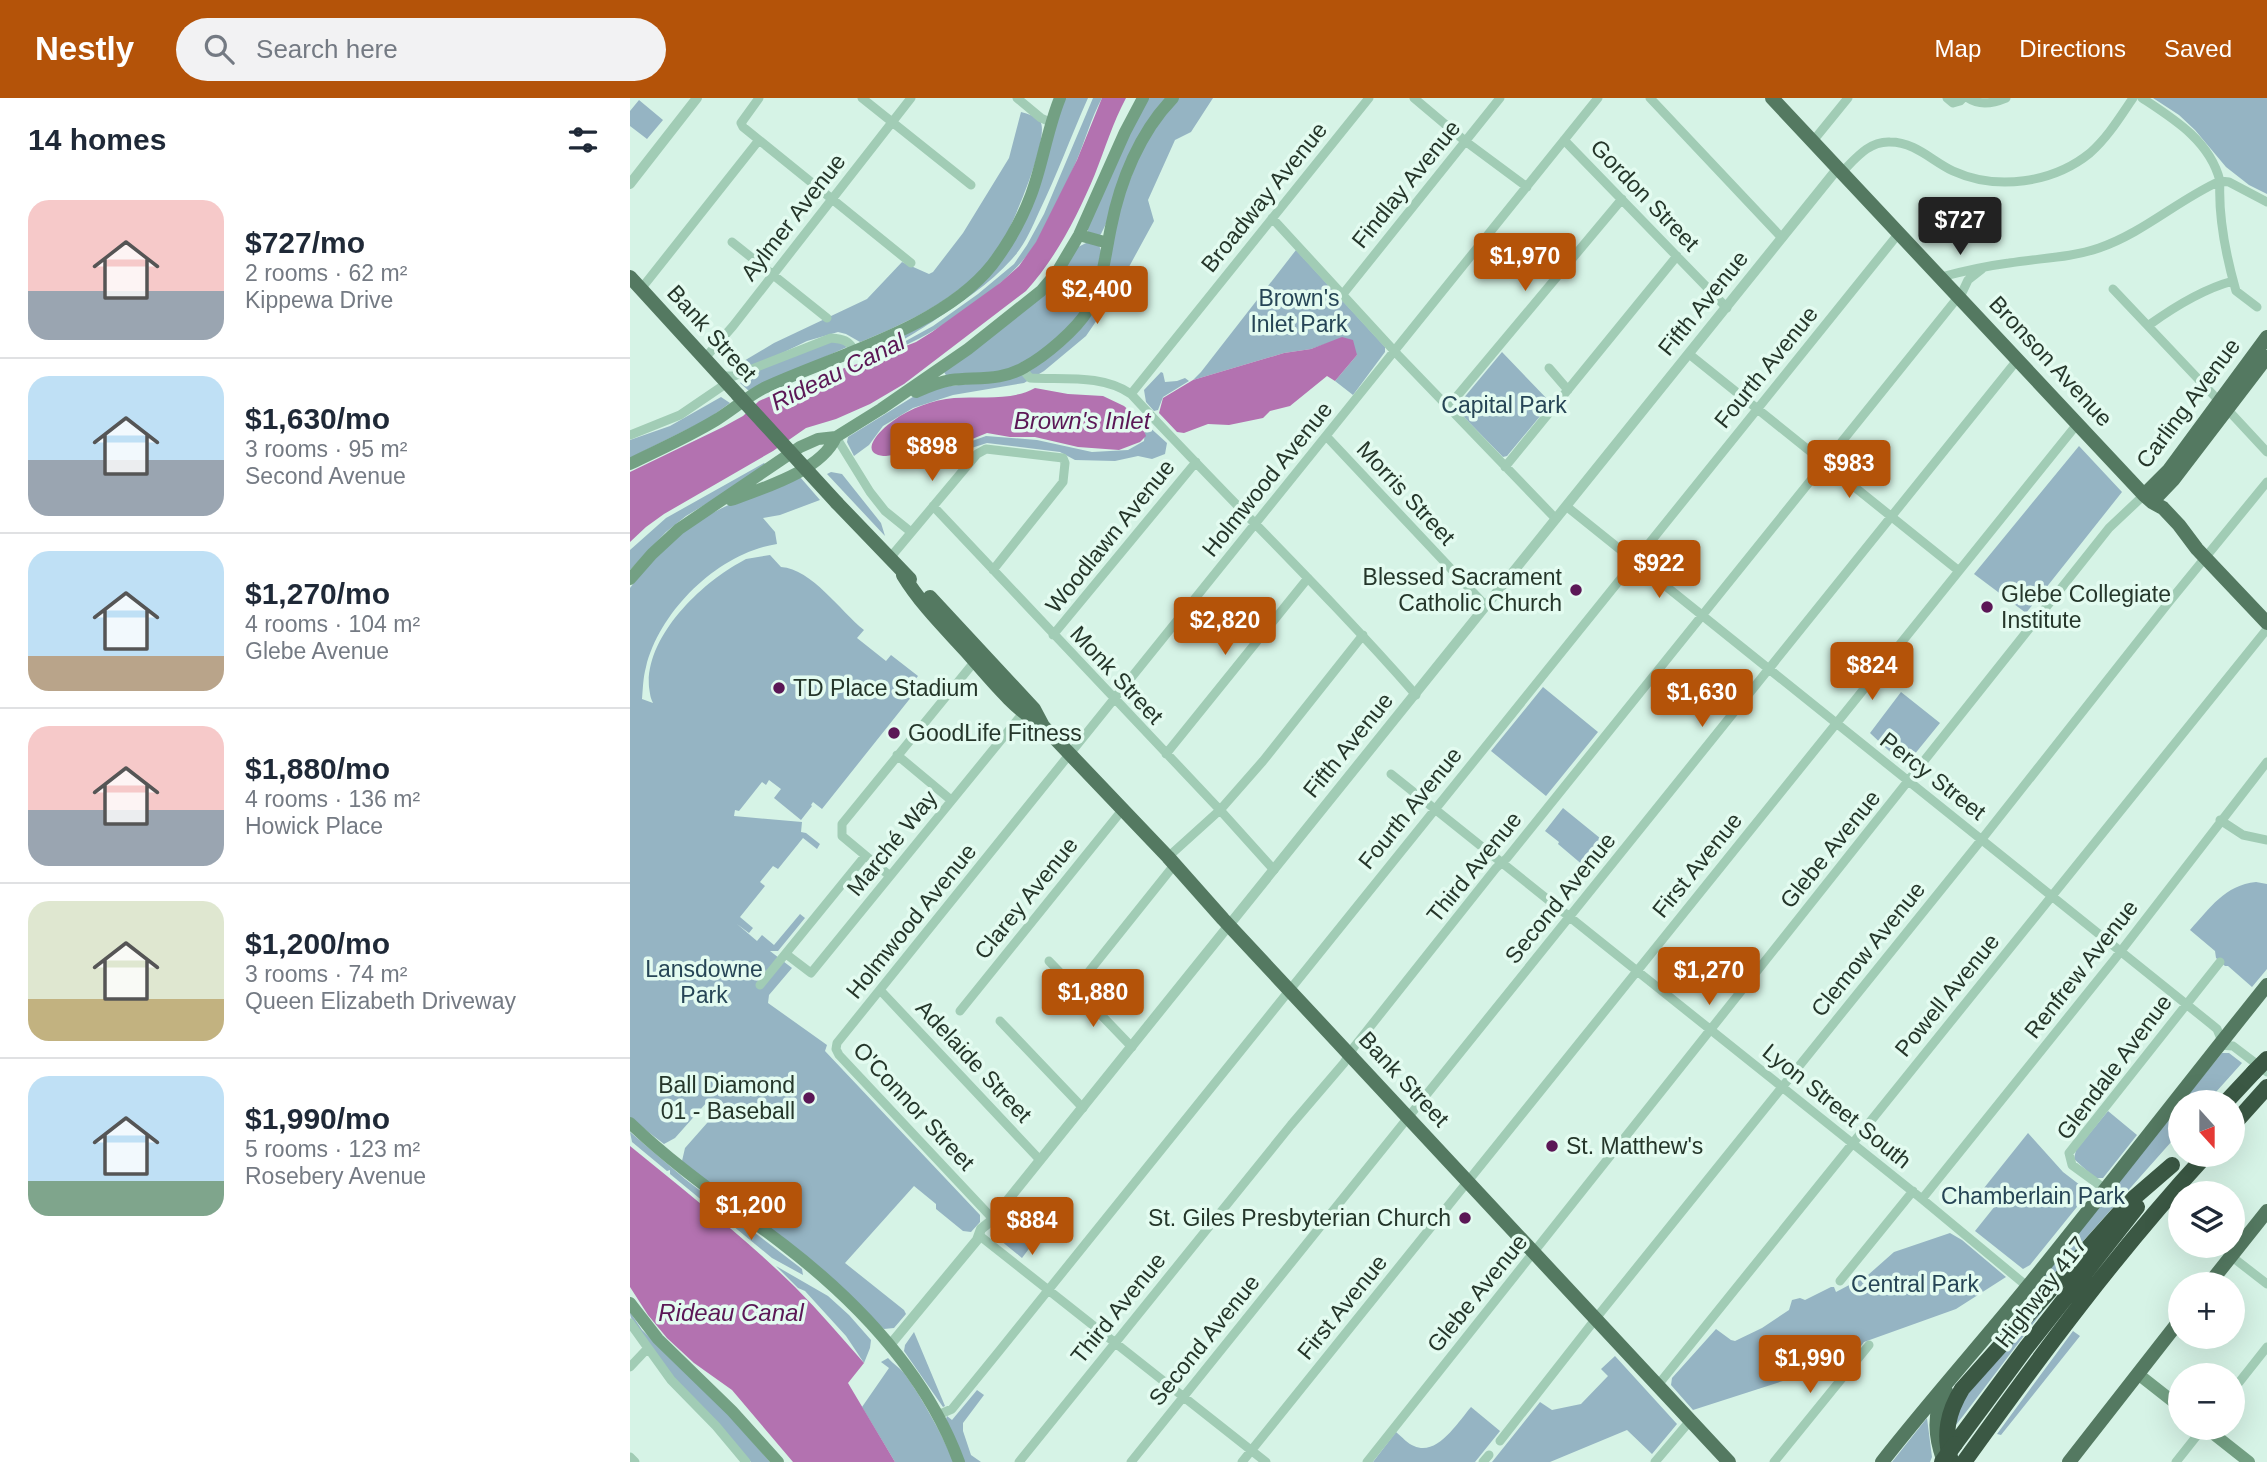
<!DOCTYPE html>
<meta charset="utf-8">
<style>
body{margin:0;font-family:Arial,sans-serif;background:#f2f2f3;color:#1f2937;height:100vh;display:flex;flex-direction:column;font-size:26px;white-space:nowrap}
*{box-sizing:border-box;margin:0}
p{font-size:23px;color:#747a83}
.icon{flex:none;width:38px;height:38px;fill:none;stroke:currentColor;stroke-width:2;stroke-linecap:round;stroke-linejoin:round}
.map{position:relative;flex:1;overflow:hidden}
.drawer{display:flex;flex-direction:column;background:#fff;width:630px}
.drawer>*{flex:none}
.needle{width:46px;rotate:159deg}
.fabs{position:absolute;left:1538px;top:992px;display:grid;gap:14px}
.fabs a{display:grid;place-items:center;width:77px;height:77px;border-radius:50%;background:#fff;box-shadow:0 7px 28px #0002;font-size:35px}
.price{position:absolute;translate:-50% -60px;padding:0 16px;border-radius:7px;background:#b45309;color:#fff;font-size:23px;line-height:46px;filter:drop-shadow(0 2px 4px #0008)}
.price::after{content:'';position:absolute;left:50%;top:42px;width:21px;height:16px;margin-left:-10px;background:inherit;clip-path:polygon(0 0,100% 0,50% 100%)}
.price.active{background:#222;color:#fff}
ul{padding:0;list-style:none}
li{display:flex;align-items:center;gap:21px;height:175px;padding:0 28px}
li+li{border-top:2px solid #e0e1e3}
li span{display:grid;place-items:center;flex:none;width:196px;height:140px;border-radius:21px;color:#555}
li>.icon{margin-inline-start:auto}
span .icon{width:84px;height:84px;fill:#fffc;stroke-width:1}
li b{font-size:30px}
h2{display:flex;justify-content:space-between;align-items:center;height:84px;padding:0 28px;font-size:30px}
header{display:flex;align-items:center;gap:42px;box-sizing:border-box;height:98px;padding:0 35px;background:#b45309;color:#fff}
header strong{font-size:33px}
nav{display:flex;gap:38px;margin-inline-start:auto;font-size:24px}
.search{width:490px;height:63px;background:#f2f2f3;display:flex;align-items:center;gap:18px;box-sizing:border-box;padding:0 24px;border-radius:38px;color:#747a83;font-size:26px}
main{display:flex;flex:1;min-height:0}
.map>svg:first-child{display:block}
.green{fill:#95b4c3}
.water{fill:#b372b0}
.lines{fill:none;stroke-linecap:round;stroke-linejoin:round}
.minor{stroke:#a1ccb5;stroke-width:9}
.tertiary{stroke:#a1ccb5;stroke-width:10}
.secondary{stroke:#73a083;stroke-width:12}
.primary{stroke:#547961;stroke-width:14}
.motorway{stroke:#3b5844;stroke-width:16}
.primary-bridge{stroke:#547961;stroke-width:14}
.motorway-bridge{stroke:#3b5844;stroke-width:16}
.poi-dot{fill:#5b1756;stroke:#e3fbf0;stroke-width:2.5}
.labels{text-anchor:middle;stroke-width:7;stroke-linejoin:round;paint-order:stroke}
.street-label{font-size:23px;fill:#25362a;stroke:#e3fbf0}
.park-label{font-size:23px;fill:#264556;stroke:#e3fbf0}
.poi-label{font-size:23px;fill:#25362a;stroke:#e3fbf0;text-anchor:start}
.water-label{font-size:24px;font-style:italic;fill:#5b1756;stroke:#e3fbf0}
</style>
<header>
<strong>Nestly</strong>
<div class="search"><svg class="icon" aria-label="search" viewBox="0 0 24 24"><circle cx="10" cy="10" r="6"/><path d="M15 15l6 6"/></svg>Search here</div>
<nav><a>Map</a><a>Directions</a><a>Saved</a></nav>
</header>
<main>
<section class="drawer">
<h2>14 homes<svg class="icon" aria-label="filters" viewBox="0 0 24 24"><path d="M4 7h16M4 17h16"/><circle cx="9" cy="7" r="2"/><circle cx="15" cy="17" r="2"/></svg></h2>
<ul>
<li><span style="background:linear-gradient(#f6c9c9 65%,#9aa5b1 0)"><svg class="icon" aria-label="home" viewBox="0 0 24 24"><path d="M3 11l9-7 9 7M6 9v11h12V9"/></svg></span><div><b>$727/mo</b><p>2 rooms · 62 m²</p><p>Kippewa Drive</p></div></li>
<li><span style="background:linear-gradient(#bfe0f5 60%,#9aa5b1 0)"><svg class="icon" aria-label="home" viewBox="0 0 24 24"><path d="M3 11l9-7 9 7M6 9v11h12V9"/></svg></span><div><b>$1,630/mo</b><p>3 rooms · 95 m²</p><p>Second Avenue</p></div></li>
<li><span style="background:linear-gradient(#bfe0f5 75%,#b9a48a 0)"><svg class="icon" aria-label="home" viewBox="0 0 24 24"><path d="M3 11l9-7 9 7M6 9v11h12V9"/></svg></span><div><b>$1,270/mo</b><p>4 rooms · 104 m²</p><p>Glebe Avenue</p></div></li>
<li><span style="background:linear-gradient(#f6c9c9 60%,#9aa5b1 0)"><svg class="icon" aria-label="home" viewBox="0 0 24 24"><path d="M3 11l9-7 9 7M6 9v11h12V9"/></svg></span><div><b>$1,880/mo</b><p>4 rooms · 136 m²</p><p>Howick Place</p></div></li>
<li><span style="background:linear-gradient(#dfe7d0 70%,#c2b280 0)"><svg class="icon" aria-label="home" viewBox="0 0 24 24"><path d="M3 11l9-7 9 7M6 9v11h12V9"/></svg></span><div><b>$1,200/mo</b><p>3 rooms · 74 m²</p><p>Queen Elizabeth Driveway</p></div></li>
<li><span style="background:linear-gradient(#bfe0f5 75%,#7fa58c 0)"><svg class="icon" aria-label="home" viewBox="0 0 24 24"><path d="M3 11l9-7 9 7M6 9v11h12V9"/></svg></span><div><b>$1,990/mo</b><p>5 rooms · 123 m²</p><p>Rosebery Avenue</p></div></li>
</ul>
</section>
<div class="map">
<svg width="1637" height="1364" viewBox="0 0 1637 1364">
<rect width="100%" height="100%" fill="#d6f3e6"/>
<path class="green" d="M433 0H458C441 38 427 77 409 114 402 130 394 148 382 161 360 186 330 205 302 224 278 239 253 257 224 258L264 240 370 163Z
M463 0H472C461 20 455 43 446 64 434 91 422 121 406 145 374 194 297 242 243 261L303 228 348 196 384 166 397 147 414 116Z
M518 0H537L471 136 469 138 458 134V129L501 31Z
M548 0H583L561 34 545 42 518 102 524 123 482 200 456 238 414 273 394 285 323 297 283 310 253 328 239 347 224 358 217 344 218 339 286 297 304 290 370 282 459 217 493 100 509 58 526 26Z
M1523 0H1637V96L1619 87 1596 69 1565 32 1549 17Z
M9 2 33 22 17 41 0 28V13Z
M391 14C398 16 406 18 410 23 421 38 382 128 372 145 362 162 347 177 332 189 304 212 266 229 233 243L230 244 216 236 208 234 177 243 146 258 104 274 102 270 144 245 237 201 272 164 299 176 303 174 333 135 379 60Z
M460 143 469 147 471 153C468 166 468 183 462 195 450 226 404 269 371 275 354 278 335 277 317 279L314 274 394 213 448 149Z
M666 152 755 249V254L723 297 705 283 727 257 707 242 681 251 654 255 563 282 571 274Z
M197 243 211 244 217 249 119 293 110 285 122 275Z
M872 254 921 305 877 358 873 359 828 313 827 308Z
M531 274 533 275 535 284 547 283 555 280 559 283 533 299 528 312 524 313 516 304 514 292Z
M91 299 100 305 78 321 0 360V342L40 328Z
M516 326 537 345 535 356 522 361 508 358 485 363 445 362 430 354 357 345 326 355 324 353 325 349 356 338 407 342 462 354 498 352 514 343Z
M1449 348 1492 394 1396 515 1344 476Z
M134 365 135 366 96 394 56 418 36 434 0 472V452L36 420Z
M201 374 212 376 251 425 255 438 197 376Z
M170 379 190 402 150 417 133 420 145 434 147 446C89 455 30 512 16 569 13 580 13 590 12 601L23 605C20 599 20 595 19 589 15 540 69 487 109 465L116 461 140 457 151 469C182 471 210 513 234 532L227 540 256 563 261 557 288 578 276 593 282 598 192 711 183 704 181 707 182 708 171 722 144 700 151 691 139 682 136 687 132 684 109 713 105 712 104 718 172 724 171 734 176 735 190 746 187 751 173 740 148 771 143 768 130 784 135 788 110 819 123 830 119 835 107 826 127 843 132 837 144 847 170 816 175 820 148 853H140L162 870 139 897 138 905 197 947 195 953 350 1117V1124L341 1134 333 1133 306 1111V1106L284 1088 215 1165 274 1212 276 1216 264 1230 254 1231 52 1063 55 1050 85 1016 77 1004 45 1040 34 1046 0 1020V490C20 464 43 440 70 422 101 403 137 392 170 379Z
M913 589 968 634 916 698 861 653Z
M1271 594 1310 625 1275 668 1240 635Z
M933 710 981 749 961 774 928 746 929 744 915 733Z
M1626 784 1637 786V871L1622 889 1598 868H1595L1586 860 1585 853 1560 832C1580 810 1595 787 1626 784Z
M1592 955H1599L1612 965 1577 1004H1552Z
M1550 1007V1034L1407 1195 1401 1192Z
M1478 1013 1507 1037 1473 1080H1465L1444 1061 1446 1052Z
M0 1034 55 1081 172 1171 173 1177 142 1160 40 1076V1072L37 1073 2 1044Z
M1398 1035 1433 1074 1459 1094 1400 1167 1393 1171 1345 1133 1365 1108 1350 1095Z
M383 1109 413 1132 392 1160 365 1138 364 1134Z
M1320 1135 1332 1142 1376 1179 1326 1211 1234 1244 1208 1278 1190 1271 1063 1312 1041 1287 1042 1280 1086 1231 1101 1242 1105 1243 1132 1230 1159 1212 1162 1202 1170 1200 1175 1202 1201 1189H1204L1206 1194 1238 1177 1264 1154Z
M146 1168 198 1198 219 1217 241 1242 240 1250 234 1265 216 1238 175 1193 168 1190Z
M1440 1177 1333 1318 1322 1332 1329 1306Z
M0 1214 12 1232 93 1310 140 1364H121C99 1337 0 1241 0 1214Z
M1443 1233 1450 1238 1371 1337 1367 1336Z
M284 1234 315 1308 313 1309 274 1253 275 1247Z
M985 1258 1047 1326 1022 1356 997 1332 920 1364H862L910 1304 922 1312 951 1306 978 1278 971 1271Z
M258 1260C263 1266 269 1269 274 1275 294 1303 310 1333 324 1364H265L232 1309 259 1270 251 1264Z
M347 1292 354 1297 333 1325V1333L341 1357 351 1364H334L316 1321 317 1318 322 1322Z
M841 1309 870 1333 845 1364H743L766 1334C772 1339 778 1346 784 1348 807 1359 828 1324 841 1309Z
M1297 1320 1302 1359 1300 1364H1262Z"/>
<path class="water" d="M472 0H496C483 24 475 51 465 76 448 117 426 160 396 193L274 286 240 306 206 321 176 330 143 353 34 416 16 429 0 444V374L93 329 113 318 129 303 177 282 243 261 286 244 302 234 370 185 389 168 406 144 447 62Z
M712 239 723 242 727 257 705 283 697 278 660 308 640 313 633 320 599 327 578 326 554 335 547 334 529 315 533 300 563 282 654 255 681 251Z
M405 290 438 296 473 298 494 308 510 322 516 338 510 344 489 352 448 349 405 339H380L357 335 325 348 256 358C246 358 237 354 244 342 248 335 256 328 263 323 280 310 303 302 324 300 351 298 382 303 405 290Z
M0 1048C56 1094 113 1138 165 1189 189 1213 211 1239 234 1265L218 1285 265 1364H163L102 1292 64 1265 37 1240 18 1217 0 1189Z"/>
<g class="lines">
<path class="minor" d="M129 0 111 25 113 29 281 165
M232 0 341 87
M387 0 411 20 420 24
M784 0 835 43 897 89
M1020 0 1152 140
M1317 0 1323 5 1330 3 1333 0
M1338 0C1350 8 1364 5 1376 0
M1512 0C1544 21 1580 43 1590 83L1599 84 1637 104
M934 42 1097 210
M1183 43 1218 0
M1212 74C1226 60 1239 43 1260 44 1285 44 1302 63 1323 73 1367 93 1423 85 1460 55 1478 39 1490 19 1503 0
M642 120 768 257 926 421
M102 144 197 220
M1311 179C1334 173 1356 168 1379 165 1409 160 1440 160 1469 150 1513 135 1548 102 1590 83 1588 119 1596 158 1606 193L1627 209
M11 191 129 42
M1483 191 1590 304
M713 196 870 0
M1330 199 1338 182 1352 171
M1519 227C1544 209 1573 191 1603 183
M1059 256 1329 473
M75 260 103 228 281 0
M919 270 938 292
M392 271 400 280C433 282 472 276 501 296 595 398 695 493 786 597
M90 278H104L201 240C213 241 219 242 225 254
M501 296 739 0
M818 309 992 101
M1598 312 1637 354
M0 337 50 317 97 285
M206 339 240 394 255 413 281 434
M697 339 856 508
M875 369 1047 158
M303 408 590 712 644 772
M936 408 1581 926 1587 931 1592 943
M259 461 347 356 356 351 433 360 435 365 433 384 363 472
M423 537 566 364
M536 656 678 480
M267 657 321 702
M761 676 1292 1101 1398 1189
M1590 722 1613 737 1637 742
M538 759 590 712 633 663 733 537
M260 778 212 738V726L345 563
M156 856 181 875 393 615
M419 863 502 949
M130 887 235 758
M445 891 545 766
M250 892 410 1062
M330 913 493 711
M370 923 453 1010
M1588 947 1603 948 1637 974
M1475 1091 1442 1067 1439 1055 1590 864
M1292 1101 1484 862 1637 664
M363 1121 209 957 206 951 207 945 968 0
M350 1138 636 1364
M1601 1158 1637 1186
M1210 1183 1283 1093
M0 1225 41 1282 86 1328 116 1364
M0 1269 17 1251
M1028 1287 1637 531
M1603 1292 1637 1249
M308 1317 322 1311 370 1252 1269 135
M870 1343 971 1214 1352 741 1539 504 1637 384
M0 1359 5 1364
M389 1364 661 1027 714 965 724 949 866 770 877 760 1329 198
M501 1364C796 996 1091 628 1388 261
M612 1364 1448 325
M737 1364 1479 430 1514 397
M853 1364 859 1357
M1025 1364 1059 1324
M1144 1364 1239 1247
M1546 1364 1573 1330"/>
<path class="tertiary" d="M0 86 67 0
M260 1247 347 1142 351 1131 361 1123 1208 70"/>
<path class="secondary" d="M449 137 478 145
M286 294C297 289 309 284 321 282 346 279 372 283 395 269 415 258 446 232 458 212 473 187 475 157 481 129 490 83 510 34 543 0
M0 366C28 352 58 339 86 322 102 312 117 299 134 290 205 257 312 230 362 167 378 146 392 121 401 97 413 65 417 32 430 0
M101 402C133 390 191 373 206 339
M0 481 22 456 49 431 170 349 188 341 206 339 251 311 338 251 411 193 427 174 449 137 495 34 513 0
M0 1025C48 1071 102 1107 154 1147 228 1204 296 1275 329 1364
M0 1205 28 1241 102 1313 148 1364
M1508 1276 1550 1309
M1576 1330 1619 1364"/>
<path class="primary" d="M1142 0 1514 397 1522 404 1533 410 1549 427 1567 451 1637 525
M0 179 108 297
M1514 397 1539 372 1637 239
M1522 404 1543 382 1637 259
M207 405 280 481
M273 477C290 505 314 529 336 553 360 580 383 610 414 629L538 759 593 821 1099 1364
M300 499 404 611 413 628
M1579 1186 1637 1113
M1252 1364C1299 1304 1350 1247 1398 1188 1479 1088 1557 987 1637 887
M1314 1364C1305 1340 1302 1315 1316 1293
M1439 1364 1550 1222"/>
<path class="motorway" d="M1596 1004 1624 974
M1603 1027 1637 989
M1325 1346 1396 1250 1507 1109
M1321 1363C1313 1336 1318 1314 1332 1291L1498 1105 1542 1067
M1334 1364C1410 1258 1488 1153 1576 1057"/>
<path class="primary-bridge" d="M108 297 207 405"/>
<path class="motorway-bridge" d="M1624 974 1637 961
M1312 1364 1325 1346"/>
</g>
<g class="poi-dot">
<circle cx="946" cy="492" r="7"/>
<circle cx="1357" cy="509" r="7"/>
<circle cx="149" cy="590" r="7"/>
<circle cx="264" cy="635" r="7"/>
<circle cx="179" cy="1000" r="7"/>
<circle cx="922" cy="1048" r="7"/>
<circle cx="835" cy="1120" r="7"/>
</g>
<g class="labels">
<g class="street-label">
<text transform="translate(776 86) rotate(-51)" y="8">Findlay Avenue</text>
<text transform="translate(1015 97) rotate(46)" y="8">Gordon Street</text>
<text transform="translate(634 99) rotate(-51)" y="8">Broadway Avenue</text>
<text transform="translate(163 119) rotate(-52)" y="8">Aylmer Avenue</text>
<text transform="translate(1073 205) rotate(-51)" y="8">Fifth Avenue</text>
<text transform="translate(82 235) rotate(48)" y="8">Bank Street</text>
<text transform="translate(1421 263) rotate(47)" y="8">Bronson Avenue</text>
<text transform="translate(1136 269) rotate(-51)" y="8">Fourth Avenue</text>
<text transform="translate(1558 305) rotate(-53)" y="8">Carling Avenue</text>
<text transform="translate(637 381) rotate(-51)" y="8">Holmwood Avenue</text>
<text transform="translate(776 395) rotate(47)" y="8">Morris Street</text>
<text transform="translate(480 438) rotate(-51)" y="8">Woodlawn Avenue</text>
<text transform="translate(487 577) rotate(47)" y="8">Monk Street</text>
<text transform="translate(718 647) rotate(-51)" y="8">Fifth Avenue</text>
<text transform="translate(1303 678) rotate(38)" y="8">Percy Street</text>
<text transform="translate(780 710) rotate(-51)" y="8">Fourth Avenue</text>
<text transform="translate(262 745) rotate(-51)" y="8">Marché Way</text>
<text transform="translate(1200 751) rotate(-51)" y="8">Glebe Avenue</text>
<text transform="translate(1067 767) rotate(-51)" y="8">First Avenue</text>
<text transform="translate(844 769) rotate(-51)" y="8">Third Avenue</text>
<text transform="translate(396 800) rotate(-51)" y="8">Clarey Avenue</text>
<text transform="translate(930 800) rotate(-51)" y="8">Second Avenue</text>
<text transform="translate(281 823) rotate(-51)" y="8">Holmwood Avenue</text>
<text transform="translate(1238 851) rotate(-51)" y="8">Clemow Avenue</text>
<text transform="translate(1451 871) rotate(-52)" y="8">Renfrew Avenue</text>
<text transform="translate(1317 897) rotate(-51)" y="8">Powell Avenue</text>
<text transform="translate(344 963) rotate(47)" y="8">Adelaide Street</text>
<text transform="translate(1484 969) rotate(-53)" y="8">Glendale Avenue</text>
<text transform="translate(774 981) rotate(47)" y="8">Bank Street</text>
<text transform="translate(284 1008) rotate(47)" y="8">O'Connor Street</text>
<text transform="translate(1207 1008) rotate(39)" y="8">Lyon Street South</text>
<text transform="translate(1411 1194) rotate(-52)" y="8">Highway 417</text>
<text transform="translate(847 1195) rotate(-51)" y="8">Glebe Avenue</text>
<text transform="translate(712 1209) rotate(-51)" y="8">First Avenue</text>
<text transform="translate(488 1210) rotate(-51)" y="8">Third Avenue</text>
<text transform="translate(574 1242) rotate(-51)" y="8">Second Avenue</text>
</g>
<g class="park-label">
<text x="669" y="208">Brown's<tspan x="669" dy="26">Inlet Park</tspan></text>
<text x="874" y="315">Capital Park</text>
<text x="74" y="879">Lansdowne<tspan x="74" dy="26">Park</tspan></text>
<text x="1403" y="1106">Chamberlain Park</text>
<text x="1285" y="1194">Central Park</text>
</g>
<g class="poi-label">
<text x="932" y="487" text-anchor="end">Blessed Sacrament<tspan x="932" dy="26">Catholic Church</tspan></text>
<text x="1371" y="504">Glebe Collegiate<tspan x="1371" dy="26">Institute</tspan></text>
<text x="163" y="598">TD Place Stadium</text>
<text x="278" y="643">GoodLife Fitness</text>
<text x="165" y="995" text-anchor="end">Ball Diamond<tspan x="165" dy="26">01 - Baseball</tspan></text>
<text x="936" y="1056">St. Matthew's</text>
<text x="821" y="1128" text-anchor="end">St. Giles Presbyterian Church</text>
</g>
<g class="water-label">
<text transform="translate(208 274) rotate(-26)" y="8">Rideau Canal</text>
<text x="452" y="331">Brown's Inlet</text>
<text x="101" y="1223">Rideau Canal</text>
</g>
</g>
</svg>
<div class="fabs">
<a><svg class="needle" viewBox="-14 -14 28 28"><path d="M0-13l5 13h-10z" fill="#e53935"/><path d="M0 13l5-13h-10z" fill="#747a83"/></svg></a>
<a><svg class="icon" aria-label="layers" viewBox="0 0 24 24"><path d="M12 4l9 5-9 5-9-5zM3 14l9 5 9-5"/></svg></a>
<a>+</a>
<a>−</a>
</div>
<b class="price active" style="left:1330px;top:159px">$727</b>
<b class="price" style="left:895px;top:195px">$1,970</b>
<b class="price" style="left:467px;top:228px">$2,400</b>
<b class="price" style="left:302px;top:385px">$898</b>
<b class="price" style="left:1219px;top:402px">$983</b>
<b class="price" style="left:1029px;top:502px">$922</b>
<b class="price" style="left:595px;top:559px">$2,820</b>
<b class="price" style="left:1242px;top:604px">$824</b>
<b class="price" style="left:1072px;top:631px">$1,630</b>
<b class="price" style="left:1079px;top:909px">$1,270</b>
<b class="price" style="left:463px;top:931px">$1,880</b>
<b class="price" style="left:121px;top:1144px">$1,200</b>
<b class="price" style="left:402px;top:1159px">$884</b>
<b class="price" style="left:1180px;top:1297px">$1,990</b>
</div>
</main>
